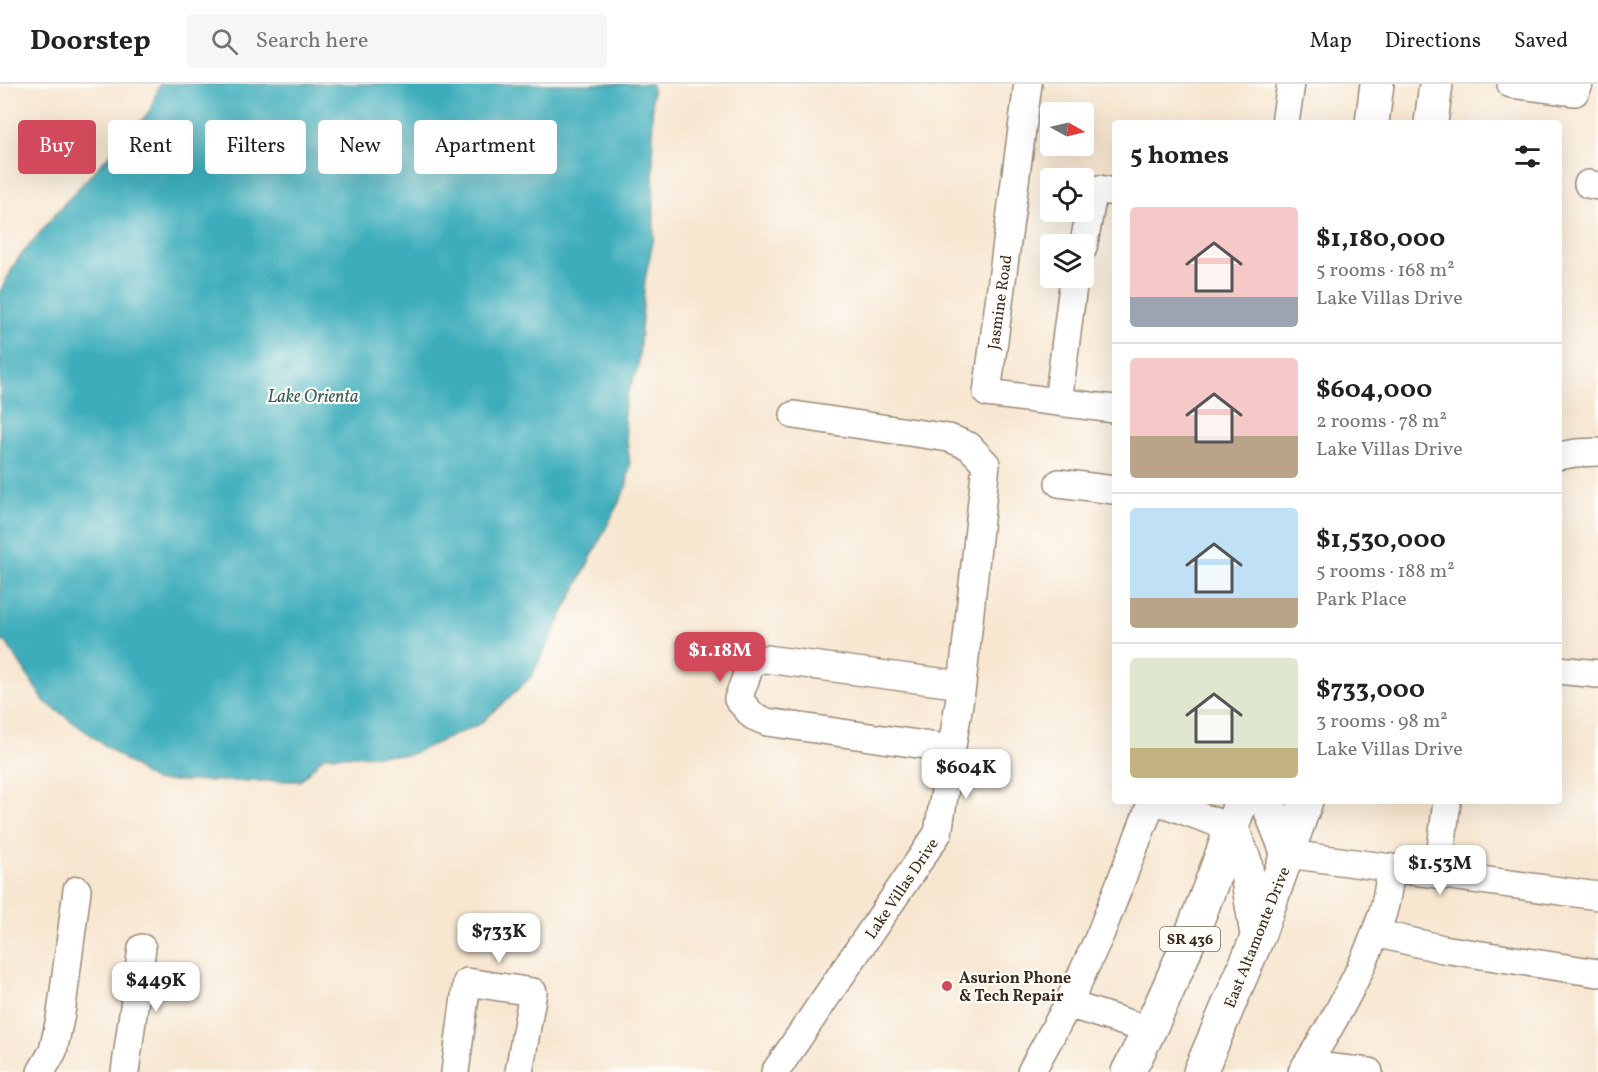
<!DOCTYPE html>
<meta charset="utf-8">
<style>
body{margin:0;font-family:Vollkorn,serif;background:#f6f6f6;color:#202124;height:100vh;display:flex;flex-direction:column;font-size:22px;white-space:nowrap}
*{box-sizing:border-box;margin:0}
p{font-size:20px;color:#757577}
.icon{flex:none;width:33px;height:33px;fill:none;stroke:currentColor;stroke-width:2;stroke-linecap:round;stroke-linejoin:round}
.map{position:relative;flex:1;overflow:hidden}
.sheet{position:absolute;left:1112px;top:36px;width:450px;height:684px;display:flex;flex-direction:column;background:#fff;border-radius:6px;box-shadow:0 6px 24px #0002}
.sheet>*{flex:none}
.top-card{position:absolute;left:18px;top:36px;width:570px;height:54px;display:flex;gap:12px}
.needle{width:39px;rotate:98deg}
.controls{position:absolute;left:1040px;top:18px;display:grid;gap:12px}
.controls a{display:grid;place-items:center;width:54px;height:54px;border-radius:6px;background:#fff;box-shadow:0 6px 24px #0002;font-size:30px}
.price{position:absolute;translate:-50% -51px;padding:0 14px;border-radius:12px;background:#fff;color:#222;font-size:20px;line-height:39px;filter:drop-shadow(0 2px 3px #0008)}
.price::after{content:'';position:absolute;left:50%;top:36px;width:18px;height:14px;margin-left:-9px;background:inherit;clip-path:polygon(0 0,100% 0,50% 100%)}
.price.selected{background:#d1495b;color:#fff}
ul{padding:0;list-style:none}
li{display:flex;align-items:center;gap:18px;height:150px;padding:0 18px}
li+li{border-top:2px solid #e0e0e0}
li span{display:grid;place-items:center;flex:none;width:168px;height:120px;border-radius:6px;color:#555}
li>.icon{margin-inline-start:auto}
span .icon{width:72px;height:72px;fill:#fffc;stroke-width:1}
li b{font-size:26px}
h2{display:flex;justify-content:space-between;align-items:center;height:72px;padding:0 18px;font-size:26px}
.tag{padding:0 21px;border-radius:6px;background:#fff;box-shadow:0 6px 24px #0002;font-size:21px;line-height:54px}
.tag.selected{background:#d1495b;color:#fff}
header{display:flex;align-items:center;gap:36px;box-sizing:border-box;height:84px;padding:0 30px;background:#fff;border-bottom:2px solid #e0e0e0}
header strong{font-size:28px}
nav{display:flex;gap:33px;margin-inline-start:auto;font-size:21px}
.search{width:420px;height:54px;background:#f6f6f6;display:flex;align-items:center;gap:15px;box-sizing:border-box;padding:0 21px;border-radius:6px;color:#757577;font-size:22px}
.map>svg:first-child{display:block}
.water{fill:#3eadbc;stroke:#3c6c6d;stroke-width:1.5}
.lines{fill:none;stroke-linecap:round;stroke-linejoin:round}
.minor-casing{stroke:#987;stroke-width:30}
.major-casing{stroke:#987;stroke-width:36}
.minor{stroke:#fff;stroke-width:27}
.major{stroke:#fff;stroke-width:33}
.poi-dot{fill:#d1495b;stroke:#fdfcf7;stroke-width:2}
.labels{text-anchor:middle;stroke-width:4.5;stroke-linejoin:round;paint-order:stroke}
.shield{fill:#fdfcf7;stroke:#75695f;stroke-width:1.5}
.shield-label{font-size:15px;font-weight:bold;fill:#3b2a1e}
.street-label{font-size:16px;fill:#3b2a1e;stroke:#fdfcf7}
.poi-label{font-size:16px;font-weight:bold;fill:#3b2a1e;stroke:#fdfcf7;text-anchor:start}
.water-label{font-size:18px;font-style:italic;fill:#3c5e5d;stroke:#fdfcf7}
</style>
<header>
<strong>Doorstep</strong>
<div class="search"><svg class="icon" aria-label="search" viewBox="0 0 24 24"><circle cx="10" cy="10" r="6"/><path d="M15 15l6 6"/></svg>Search here</div>
<nav><a>Map</a><a>Directions</a><a>Saved</a></nav>
</header>
<div class="map">
<svg width="1598" height="988" viewBox="0 0 1598 988">
<rect width="100%" height="100%" fill="#fdfcf7"/>
<filter id="ink" filterUnits="userSpaceOnUse"><feTurbulence type="fractalNoise" baseFrequency=".0167" numOctaves="2"/><feDisplacementMap in="SourceGraphic" scale="12" xChannelSelector="R" yChannelSelector="G"/><feConvolveMatrix kernelMatrix="1 2 1 2 8 2 1 2 1" color-interpolation-filters="sRGB"/></filter>
<filter id="wash" filterUnits="userSpaceOnUse"><feTurbulence type="fractalNoise" baseFrequency=".008" numOctaves="4" result="noise"/><feDisplacementMap in="SourceGraphic" scale="24" xChannelSelector="R" yChannelSelector="G"/><feGaussianBlur stdDeviation="1.35" result="paint"/><feColorMatrix in="noise" values="0 0 0 0 0 0 0 0 0 0 0 0 0 0 0 0 0 1.4 0 .05"/><feComposite in="paint" operator="in"/></filter>
<g filter="url(#wash)">
<rect width="100%" height="100%" fill="#f7e6d0"/>
<path class="water" d="M160 0H652L654 153 645 195 638 284 626 313 624 331 630 381 626 404 531 593 480 640 409 671 324 672 300 697H154L44 617 6 558 0 557V208L17 176 65 119 149 28Z"/>
</g>
<g filter="url(#ink)">
<g class="lines">
<defs>
<path id="minor" d="M1028 0 987 309 1114 325
M1511 0 1575 8 1579 0
M1285 39 1291 0
M1588 100 1598 102
M1083 164 1093 110 1099 105 1114 108
M1058 318 1074 194
M1558 372 1576 369 1598 368
M1059 399 1114 406
M1558 586 1598 590
M952 665 767 638 753 632 738 615 752 577 766 575 962 601
M1157 717 1232 744
M1288 770 1598 812
M1438 789 1447 717
M1375 849 1443 865 1598 889
M1068 920 1149 946
M1306 981 1369 988
M41 988 53 967 61 930 77 806
M125 988 142 864
M455 988 467 898 533 908 519 988
M775 988 938 749 962 601 986 380 969 362 949 354 794 331
M1031 988 1068 920 1100 851 1152 717
M1302 988C1333 940 1362 888 1381 834 1387 819 1388 800 1392 784"/>
<path id="major" d="M1372 39 1377 0
M1431 39 1436 0
M1267 717 1288 770
M1232 744 1245 778 1257 851
M1128 988C1174 901 1209 809 1241 717
M1200 988 1258 852 1306 717"/>
</defs>
<use href="#minor" class="minor-casing"/>
<use href="#major" class="major-casing"/>
<use href="#minor" class="minor"/>
<use href="#major" class="major"/>
</g>
</g>
<circle class="poi-dot" cx="947" cy="902" r="6"/>
<g class="labels">
<rect class="shield" x="1160" y="843" width="60" height="24" rx="4.5"/>
<g class="shield-label">
<text x="1190" y="860">SR 436</text>
</g>
<g class="street-label">
<text transform="translate(999 218) rotate(-82)" y="6">Jasmine Road</text>
<text transform="translate(901 804) rotate(-56)" y="6">Lake Villas Drive</text>
<text transform="translate(1256 853) rotate(-68)" y="6">East Altamonte Drive</text>
</g>
<g class="poi-label">
<text x="959" y="899">Asurion Phone<tspan x="959" dy="18">&amp; Tech Repair</tspan></text>
</g>
<g class="water-label">
<text x="313" y="318">Lake Orienta</text>
</g>
</g>
</svg>
<div class="controls">
<a><svg class="needle" viewBox="-14 -14 28 28"><path d="M0-13l5 13h-10z" fill="#e53935"/><path d="M0 13l5-13h-10z" fill="#757577"/></svg></a>
<a><svg class="icon" aria-label="locate" viewBox="0 0 24 24"><circle cx="12" cy="12" r="6"/><path d="M12 2v4M12 18v4M2 12h4M18 12h4"/></svg></a>
<a><svg class="icon" aria-label="layers" viewBox="0 0 24 24"><path d="M12 4l9 5-9 5-9-5zM3 14l9 5 9-5"/></svg></a>
</div>
<b class="price selected" style="left:720px;top:599px">$1.18M</b>
<b class="price" style="left:966px;top:716px">$604K</b>
<b class="price" style="left:1440px;top:812px">$1.53M</b>
<b class="price" style="left:499px;top:880px">$733K</b>
<b class="price" style="left:156px;top:929px">$449K</b>
<div class="top-card">
<a class="tag selected">Buy</a>
<a class="tag">Rent</a>
<a class="tag">Filters</a>
<a class="tag">New</a>
<a class="tag">Apartment</a>
</div>
<section class="sheet">
<h2>5 homes<svg class="icon" aria-label="filters" viewBox="0 0 24 24"><path d="M4 7h16M4 17h16"/><circle cx="9" cy="7" r="2"/><circle cx="15" cy="17" r="2"/></svg></h2>
<ul>
<li><span style="background:linear-gradient(#f6c9c9 75%,#9aa5b1 0)"><svg class="icon" aria-label="home" viewBox="0 0 24 24"><path d="M3 11l9-7 9 7M6 9v11h12V9"/></svg></span><div><b>$1,180,000</b><p>5 rooms · 168 m²</p><p>Lake Villas Drive</p></div></li>
<li><span style="background:linear-gradient(#f6c9c9 65%,#b9a48a 0)"><svg class="icon" aria-label="home" viewBox="0 0 24 24"><path d="M3 11l9-7 9 7M6 9v11h12V9"/></svg></span><div><b>$604,000</b><p>2 rooms · 78 m²</p><p>Lake Villas Drive</p></div></li>
<li><span style="background:linear-gradient(#bfe0f5 75%,#b9a48a 0)"><svg class="icon" aria-label="home" viewBox="0 0 24 24"><path d="M3 11l9-7 9 7M6 9v11h12V9"/></svg></span><div><b>$1,530,000</b><p>5 rooms · 188 m²</p><p>Park Place</p></div></li>
<li><span style="background:linear-gradient(#dfe7d0 75%,#c2b280 0)"><svg class="icon" aria-label="home" viewBox="0 0 24 24"><path d="M3 11l9-7 9 7M6 9v11h12V9"/></svg></span><div><b>$733,000</b><p>3 rooms · 98 m²</p><p>Lake Villas Drive</p></div></li>
</ul>
</section>
</div>
